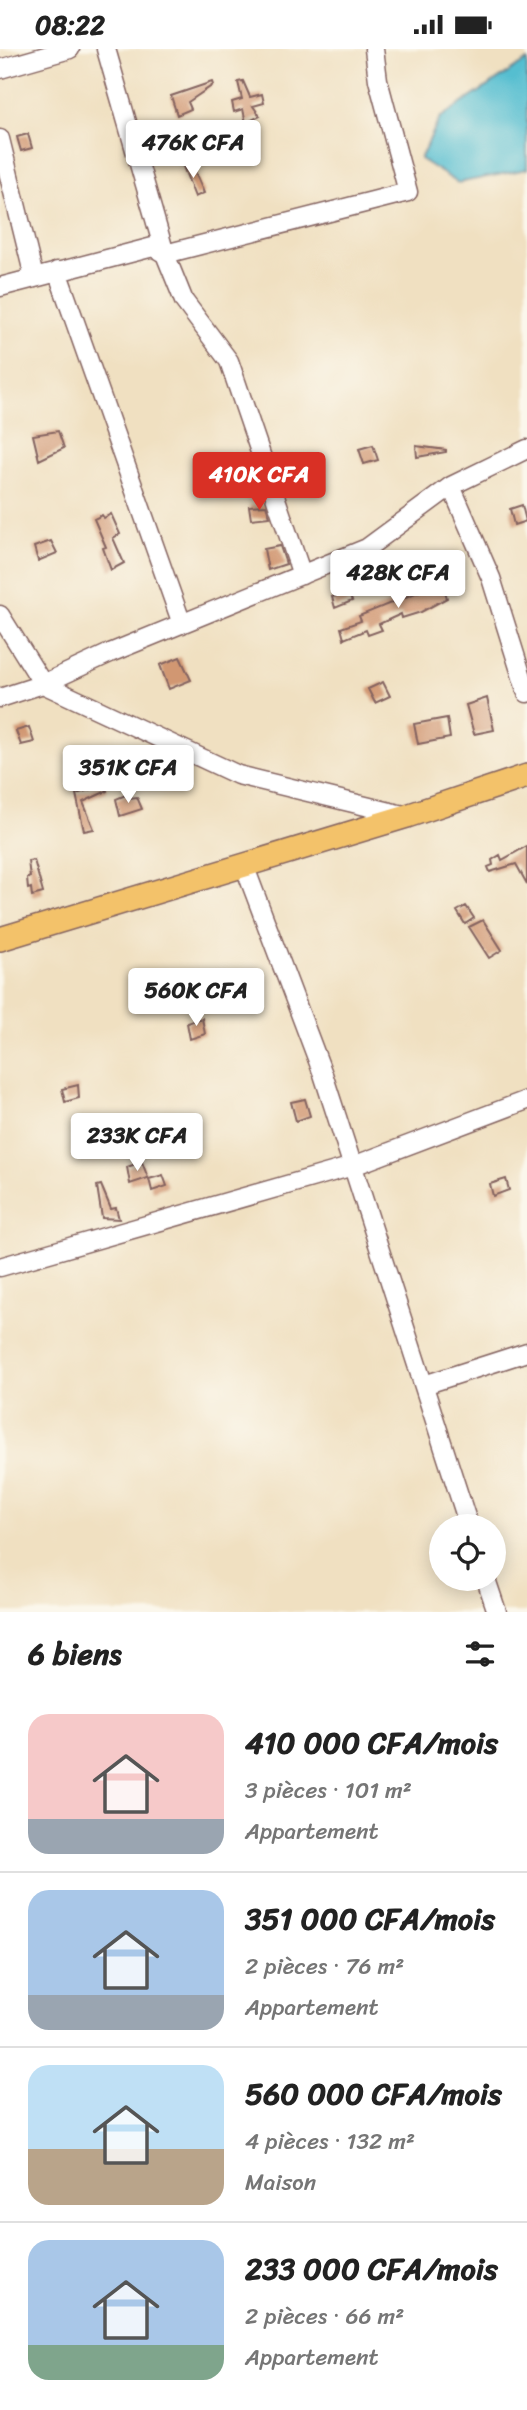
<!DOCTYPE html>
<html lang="fr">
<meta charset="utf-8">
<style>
body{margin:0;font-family:Sriracha,sans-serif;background:#f6f6f6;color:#222;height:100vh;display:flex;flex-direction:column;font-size:26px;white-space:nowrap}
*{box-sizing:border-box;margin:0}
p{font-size:23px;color:#767676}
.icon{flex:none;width:38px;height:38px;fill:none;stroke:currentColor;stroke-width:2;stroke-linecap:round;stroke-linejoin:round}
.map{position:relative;height:1563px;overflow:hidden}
.drawer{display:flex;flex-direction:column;background:#fff;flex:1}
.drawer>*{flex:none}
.tools{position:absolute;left:429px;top:1465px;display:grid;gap:14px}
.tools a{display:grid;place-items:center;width:77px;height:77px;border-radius:50%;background:#fff;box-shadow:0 4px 18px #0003;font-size:35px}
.price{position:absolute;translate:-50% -60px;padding:0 16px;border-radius:7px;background:#fff;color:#222;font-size:23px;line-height:46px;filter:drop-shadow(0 2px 4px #0008)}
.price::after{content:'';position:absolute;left:50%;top:42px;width:21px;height:16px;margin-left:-10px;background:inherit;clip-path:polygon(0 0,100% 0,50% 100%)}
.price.current{background:#d93025;color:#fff}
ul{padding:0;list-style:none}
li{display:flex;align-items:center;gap:21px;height:175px;padding:0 28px}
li+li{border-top:2px solid #e0e0e0}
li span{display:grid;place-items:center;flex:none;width:196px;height:140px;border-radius:21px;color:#555}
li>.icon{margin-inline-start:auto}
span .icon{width:84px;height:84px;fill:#fffc;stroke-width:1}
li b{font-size:30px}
h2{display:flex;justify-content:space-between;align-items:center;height:84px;padding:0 28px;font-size:30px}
.status{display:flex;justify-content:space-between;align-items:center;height:49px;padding:0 35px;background:#fff;direction:ltr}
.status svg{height:19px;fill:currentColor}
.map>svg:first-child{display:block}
.water{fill:#54bed0;stroke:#4f6e7e;stroke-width:2}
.building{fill:#d19772}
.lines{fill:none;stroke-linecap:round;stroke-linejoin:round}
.minor-casing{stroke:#846360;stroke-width:21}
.major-casing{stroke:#846360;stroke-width:26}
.minor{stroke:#fff;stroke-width:18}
.major{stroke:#f3c26a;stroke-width:23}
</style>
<div class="status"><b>08:22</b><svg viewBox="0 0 49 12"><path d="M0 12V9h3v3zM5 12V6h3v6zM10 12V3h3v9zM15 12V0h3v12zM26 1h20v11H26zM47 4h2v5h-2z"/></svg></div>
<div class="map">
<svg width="527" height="1563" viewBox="0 0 527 1563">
<rect width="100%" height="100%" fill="#fbf7ec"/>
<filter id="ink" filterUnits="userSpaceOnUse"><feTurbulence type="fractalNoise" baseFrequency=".0143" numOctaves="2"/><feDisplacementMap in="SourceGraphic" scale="14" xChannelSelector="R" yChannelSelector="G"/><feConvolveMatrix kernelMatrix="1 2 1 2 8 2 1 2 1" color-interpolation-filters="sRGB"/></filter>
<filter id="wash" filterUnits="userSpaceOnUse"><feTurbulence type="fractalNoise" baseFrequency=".00686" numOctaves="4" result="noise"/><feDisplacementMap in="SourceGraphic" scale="28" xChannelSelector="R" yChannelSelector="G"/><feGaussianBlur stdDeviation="1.57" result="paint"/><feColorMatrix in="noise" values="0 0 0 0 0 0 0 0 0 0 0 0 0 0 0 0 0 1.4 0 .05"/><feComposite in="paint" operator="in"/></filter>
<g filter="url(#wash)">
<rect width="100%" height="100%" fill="#f0e0c1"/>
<path class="water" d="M527 11V120L458 134 420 110 440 69Z"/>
<g id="blocks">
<path class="building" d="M243 32 250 48 262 45 264 54 253 57 260 67 246 74 243 60 234 63 232 53 242 50 238 33Z
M212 33 213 36 188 53 191 60 177 66 171 47Z
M28 85 32 99 21 102 17 88Z
M191 114 204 144 195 148 183 117Z
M58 382 64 399 39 411 33 386Z
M373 396 378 411 364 415 359 400Z
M416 397 446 401V403L417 408Z
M266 456 270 468 251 470 249 457Z
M522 456 526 472 514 476 510 460Z
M111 465 120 485 113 489 124 514 111 521 103 499 106 498 94 470 102 466 104 469Z
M51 492 57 504 38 512 34 498Z
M280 497 286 515 268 521 264 500Z
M441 530 447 549 421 563 402 569 401 565 379 575 382 581 368 586 366 581 344 590 341 579 361 572 359 567 423 541 422 538Z
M347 542 352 552 335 559 332 548 336 547 335 544Z
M180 608 191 631 169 640 160 616Z
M383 633 390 647 375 654 368 640Z
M487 649 494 681 474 685 466 656Z
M447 669 450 689 418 695 414 675Z
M29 678 34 693 21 696 16 682Z
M105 736 107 742 83 753 94 780 84 782 76 745Z
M128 745 130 749 137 748 142 760 120 767 116 750Z
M527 797V835L516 815 490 823 488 818 493 816 492 811 500 806 502 811Z
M34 811 43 844 32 847 31 839 28 840 27 829 30 828 28 812Z
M466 857 474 869 465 875 457 862Z
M483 871 502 901 489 909 469 878Z
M202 969 205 985 190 990 187 974Z
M78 1036 79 1049 65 1053 62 1040Z
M305 1050 310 1067 296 1072 291 1053Z
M142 1113 148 1129 130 1135 127 1118Z
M163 1126 167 1137 152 1142 149 1130Z
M506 1130 509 1141 493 1147 490 1135Z
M101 1136 111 1160 116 1159 119 1170 102 1169 97 1137Z"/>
</g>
</g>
<g filter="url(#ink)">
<use href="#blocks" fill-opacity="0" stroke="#846360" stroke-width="2"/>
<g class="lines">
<defs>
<path id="minor" d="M106 0 165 205 184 252 229 312 302 526
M0 20 70 0
M0 90 34 228
M57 222 182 575
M0 238 153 198 165 205 408 143 378 31 374 0
M451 437 491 529 527 644
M0 566 43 635 238 726 407 767
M0 649 43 635 110 604 367 499 451 437 527 400
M244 816 323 1025 469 1477
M0 1218 353 1117 527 1051
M424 1336 527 1303
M486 1530 497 1563"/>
<path id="major" d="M0 890 407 767 527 727"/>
</defs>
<use href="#minor" class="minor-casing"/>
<use href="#major" class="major-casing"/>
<use href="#minor" class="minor"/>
<use href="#major" class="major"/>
</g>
</g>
</svg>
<div class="tools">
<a><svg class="icon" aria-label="locate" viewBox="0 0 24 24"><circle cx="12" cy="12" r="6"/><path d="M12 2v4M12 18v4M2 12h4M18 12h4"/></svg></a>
</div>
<b class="price" style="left:193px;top:131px">476K CFA</b>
<b class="price current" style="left:259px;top:463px">410K CFA</b>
<b class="price" style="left:398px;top:561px">428K CFA</b>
<b class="price" style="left:128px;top:756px">351K CFA</b>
<b class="price" style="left:196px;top:979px">560K CFA</b>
<b class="price" style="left:137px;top:1124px">233K CFA</b>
</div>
<section class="drawer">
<h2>6 biens<svg class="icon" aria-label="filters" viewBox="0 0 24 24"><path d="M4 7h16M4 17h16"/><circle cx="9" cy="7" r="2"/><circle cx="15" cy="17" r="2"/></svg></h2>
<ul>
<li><span style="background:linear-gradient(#f6c9c9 75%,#9aa5b1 0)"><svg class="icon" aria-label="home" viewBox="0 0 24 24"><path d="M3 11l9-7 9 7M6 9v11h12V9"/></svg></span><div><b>410 000 CFA/mois</b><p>3 pièces · 101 m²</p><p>Appartement</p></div></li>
<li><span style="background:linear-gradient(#a9c7e8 75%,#9aa5b1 0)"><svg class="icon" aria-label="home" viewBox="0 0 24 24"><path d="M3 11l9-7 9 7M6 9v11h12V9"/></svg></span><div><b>351 000 CFA/mois</b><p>2 pièces · 76 m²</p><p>Appartement</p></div></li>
<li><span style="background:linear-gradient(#bfe0f5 60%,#b9a48a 0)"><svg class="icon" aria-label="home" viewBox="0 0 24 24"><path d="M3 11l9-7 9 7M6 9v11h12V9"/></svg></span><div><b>560 000 CFA/mois</b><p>4 pièces · 132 m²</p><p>Maison</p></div></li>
<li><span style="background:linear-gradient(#a9c7e8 75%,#7fa58c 0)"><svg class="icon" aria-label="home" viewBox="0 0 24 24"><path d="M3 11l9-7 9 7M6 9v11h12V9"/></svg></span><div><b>233 000 CFA/mois</b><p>2 pièces · 66 m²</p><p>Appartement</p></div></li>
</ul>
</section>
